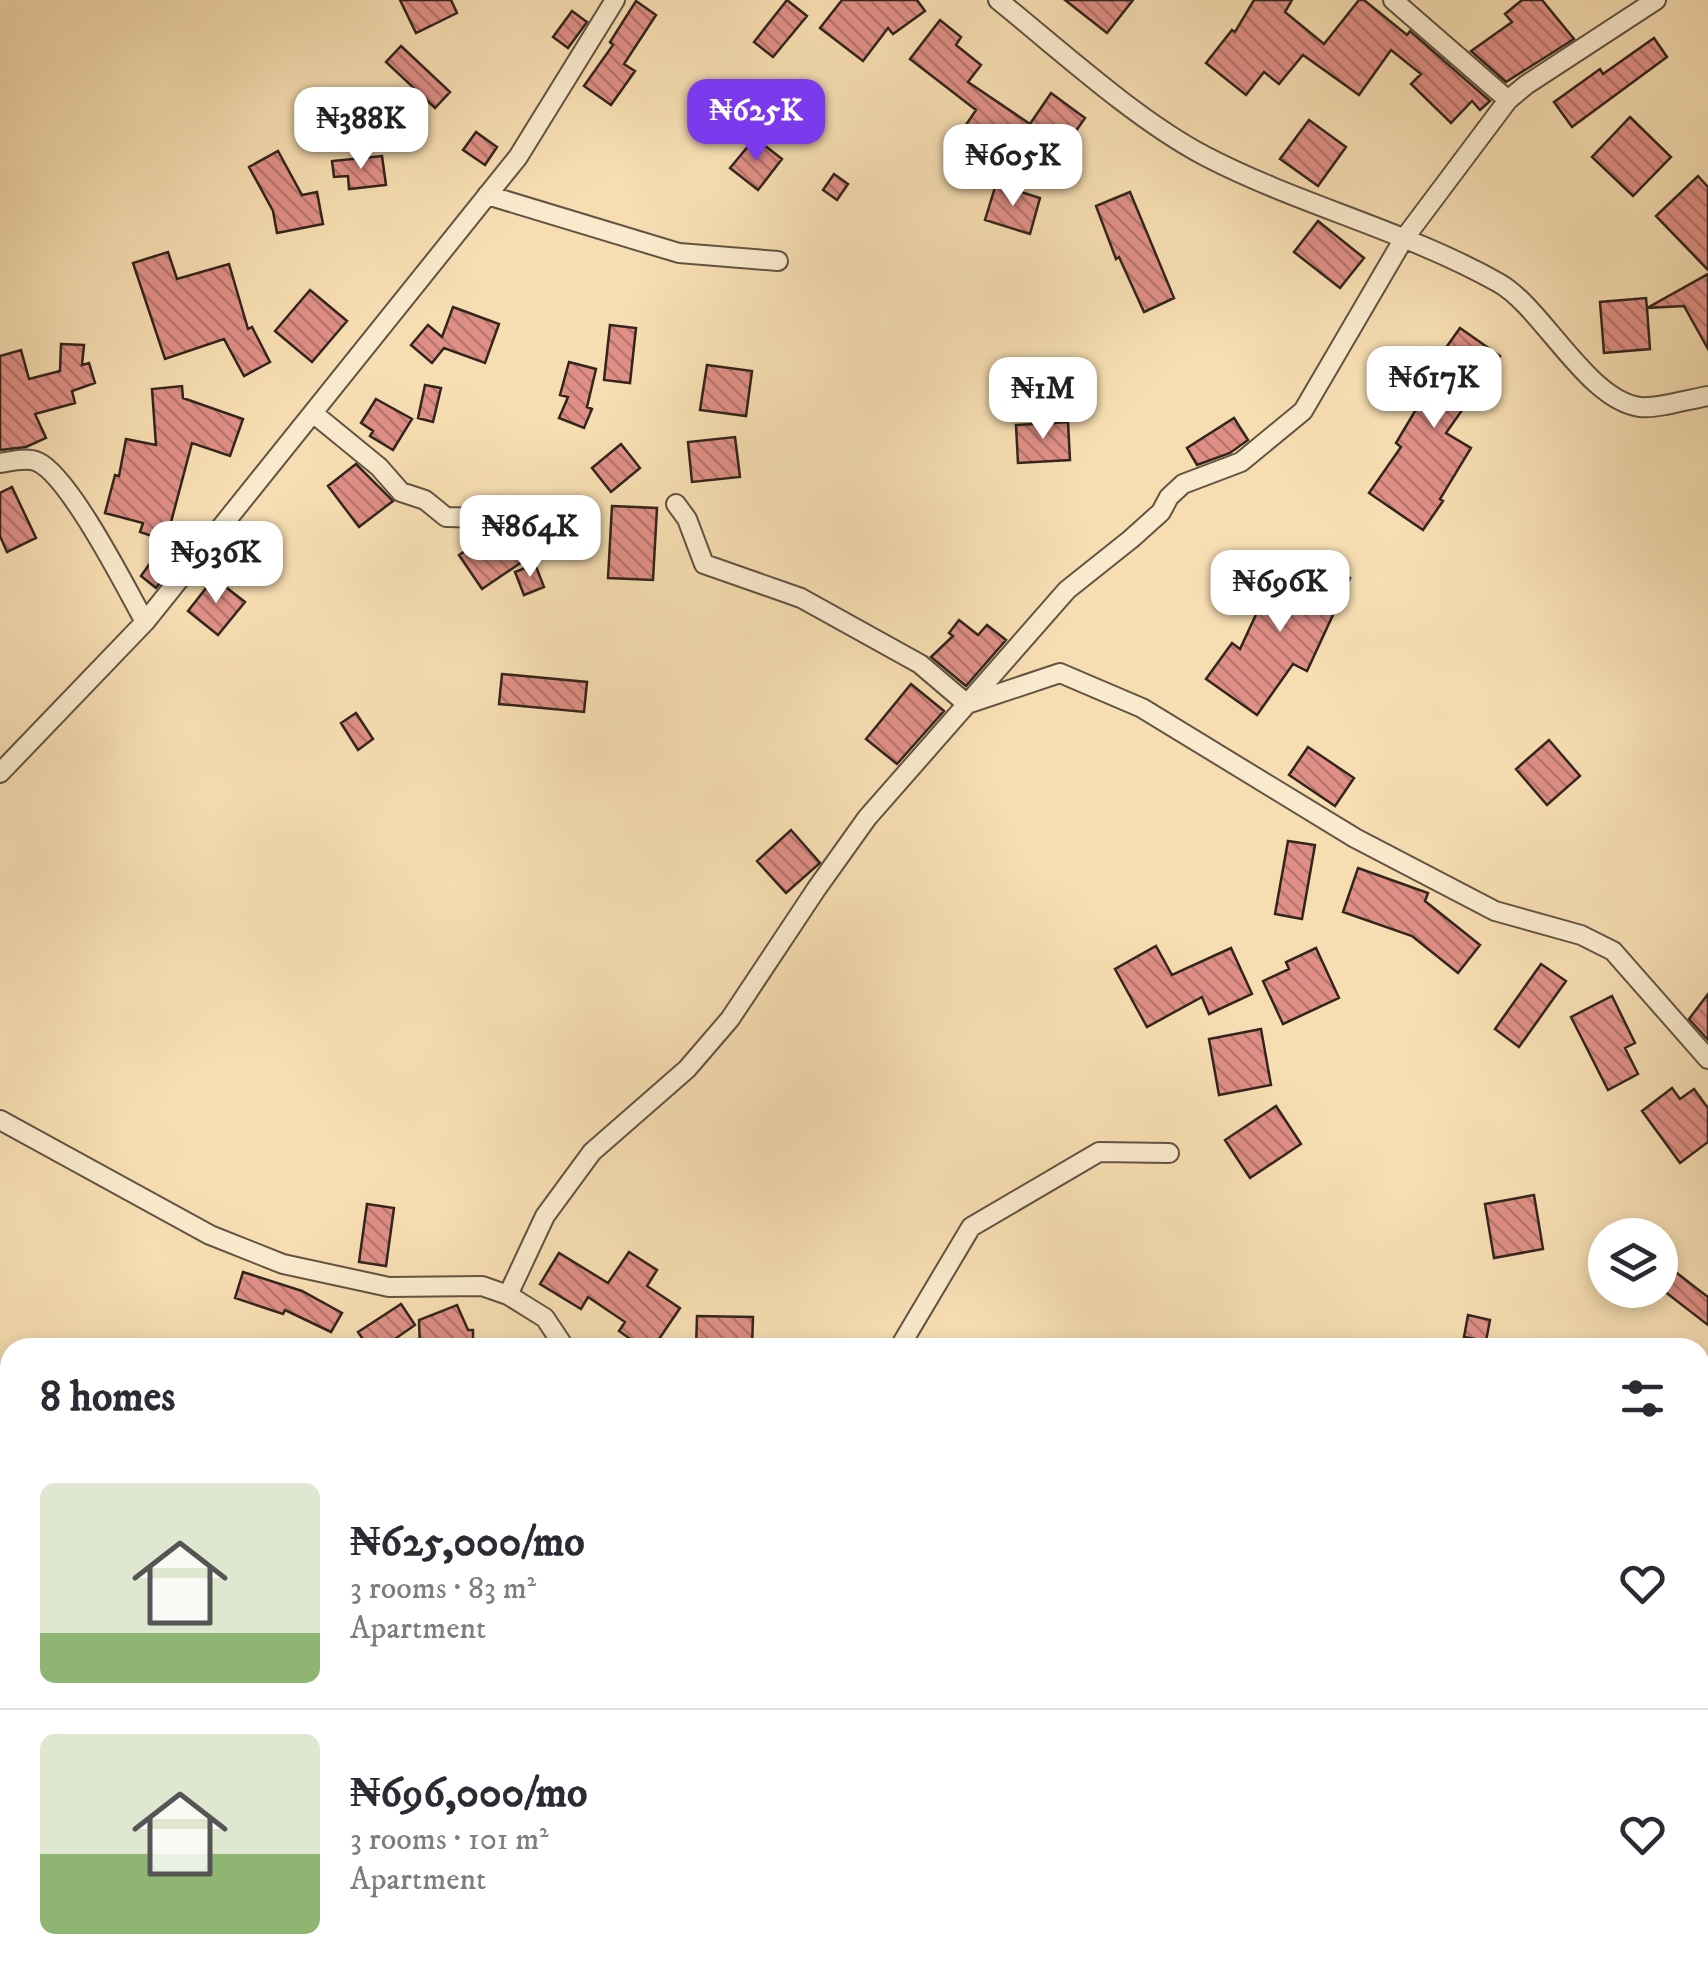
<!DOCTYPE html>
<meta charset="utf-8">
<style>
body{margin:0;font-family:"IM FELL DW Pica",serif;background:#f7f7f7;color:#2b2b33;height:100vh;display:flex;flex-direction:column;font-size:38px;white-space:nowrap}
*{box-sizing:border-box;margin:0}
p{font-size:32px;color:#7c7c81}
.icon{flex:none;width:55px;height:55px;fill:none;stroke:currentColor;stroke-width:2;stroke-linecap:round;stroke-linejoin:round}
.map{position:relative;flex:1;overflow:hidden}
.drawer{position:absolute;left:0px;top:1338px;width:1710px;height:642px;display:flex;flex-direction:column;background:#fff;border-radius:30px 30px 0 0;box-shadow:0 5px 15px #0003}
.drawer>*{flex:none}
.controls{position:absolute;left:1588px;top:1218px;display:grid;gap:20px}
.controls a{display:grid;place-items:center;width:90px;height:90px;border-radius:50%;background:#fff;box-shadow:0 5px 15px #0003;font-size:50px}
.price{position:absolute;translate:-50% -85px;padding:0 22px;border-radius:20px;background:#fff;color:#222;font-size:32px;line-height:65px;filter:drop-shadow(0 2px 5px #0008)}
.price::after{content:'';position:absolute;left:50%;top:60px;width:30px;height:22px;margin-left:-15px;background:inherit;clip-path:polygon(0 0,100% 0,50% 100%)}
.price.selected{background:#7c3aed;color:#fff}
ul{padding:0;list-style:none}
li{display:flex;align-items:center;gap:30px;height:250px;padding:0 40px}
li+li{border-top:2px solid #e1e1e2}
li span{display:grid;place-items:center;flex:none;width:280px;height:200px;border-radius:15px;color:#555}
li>.icon{margin-inline-start:auto}
span .icon{width:120px;height:120px;fill:#fffc;stroke-width:1}
li b{font-size:42px}
h2{display:flex;justify-content:space-between;align-items:center;height:120px;padding:0 40px;font-size:42px}
.map>svg:first-child{display:block}
.building{fill:url(#building-back-hatch);stroke:#31251c;stroke-width:2.5}
.lines{fill:none;stroke-linecap:round;stroke-linejoin:round}
.minor-casing{stroke:#625342;stroke-width:22}
.tertiary-casing{stroke:#625342;stroke-width:28}
.minor{stroke:#faeacd;stroke-width:18}
.tertiary{stroke:#faeacd;stroke-width:22}
</style>
<div class="map">
<svg width="1708" height="1978" viewBox="0 0 1708 1978">
<defs>
<pattern id="building-back-hatch" width="6" height="6" patternUnits="userSpaceOnUse" patternTransform="scale(2.5)"><rect width="6" height="6" fill="#e08f86"/><path d="M-1 5l2 2M0 0l6 6M5-1l2 2" fill="none" stroke="#b6756d"/></pattern>
</defs>
<rect width="100%" height="100%" fill="#f7deb2"/>
<filter id="stains"><feTurbulence type="fractalNoise" baseFrequency=".002" numOctaves="4"/><feColorMatrix values="0 0 0 0 .2 0 0 0 0 .09 0 0 0 0 .02 0 0 0 .5 -.17"/></filter>
<radialGradient id="worn" r=".72"><stop offset=".6" stop-color="#630" stop-opacity="0"/><stop offset="1" stop-color="#630" stop-opacity=".3"/></radialGradient>
<path class="building" d="M400 0H451L457 13 416 33Z
M787 0 807 16 773 57 754 42Z
M842 0H917L925 11 893 34 888 28 863 61 820 28Z
M1065 0H1133L1107 33Z
M1254 0H1292L1285 12 1324 44 1359 0H1364L1407 35 1410 31 1490 101 1480 110 1472 101 1451 123 1411 84 1421 74 1391 50 1359 95 1303 55 1279 84 1264 72 1246 95 1206 63 1232 30 1235 32Z
M1522 0H1542L1574 39 1506 82 1471 51 1512 22 1505 14Z
M636 1 656 15 624 64 635 71 611 105 584 86 613 45 610 42Z
M572 11 587 22 568 48 553 37Z
M940 20 961 37 956 45 981 65 968 82 1030 124 1051 93 1085 118 1052 165 1009 134 998 150 964 128 976 110 910 59Z
M1654 38 1667 57 1572 127 1554 102 1600 69 1603 74Z
M401 46 450 92 435 108 386 62Z
M1630 117 1671 157 1633 196 1592 157Z
M1309 120 1346 147 1318 186 1280 159Z
M476 132 497 147 485 165 463 150Z
M755 138 782 159 758 190 730 168Z
M278 151 302 195 317 192 323 224 277 233 273 211 249 167Z
M382 156 386 185 349 189 348 176 334 177 332 161Z
M834 174 848 184 837 200 823 190Z
M1698 176 1708 187V270L1656 216Z
M996 184 1040 198 1030 234 985 220Z
M1130 192 1174 298 1144 312 1119 257 1116 259 1096 206Z
M1318 221 1364 258 1340 288 1294 252Z
M168 252 177 279 229 264 248 329 252 327 270 362 244 376 224 339 165 359 133 263Z
M1708 274V349L1684 306 1647 308 1650 349 1604 353 1600 302 1646 298 1647 308Z
M310 290 347 321 312 362 275 331Z
M453 307 499 324 485 363 444 348 432 363 411 345 428 325 442 337Z
M610 325 636 328 630 383 604 380Z
M1460 328 1500 356 1446 433 1471 448 1440 499 1443 501 1423 530 1369 493 1401 447 1396 443 1424 396 1411 387 1430 360 1435 363Z
M61 344 84 345 82 365 89 363 95 383 72 391 75 403 35 414 46 438 26 447 0 450V356L21 350 29 379 60 371Z
M569 362 596 369 587 407 592 409 584 428 559 418 568 397 560 395Z
M707 365 752 371 746 416 700 410Z
M425 385 441 388 433 422 418 418Z
M182 386 183 398 243 419 230 456 192 443 166 541 140 532 143 523 105 513 115 475 119 476 126 439 156 445 152 389Z
M376 399 412 419 393 450 370 436 373 431 361 423Z
M1234 418 1248 440 1230 453 1197 465 1187 448Z
M1068 422 1070 460 1018 463 1016 425Z
M735 437 740 477 692 482 688 442Z
M621 444 640 468 611 492 592 468Z
M356 464 393 501 359 527 328 486Z
M12 487 36 538 7 552 0 536V493Z
M612 506 657 508 653 580 608 578Z
M500 528 522 562 482 589 459 555Z
M153 559 169 571 156 588 141 576Z
M1318 563 1350 578 1307 671 1293 664 1257 715 1206 679 1232 643 1240 649 1279 565 1310 580Z
M535 564 544 587 524 595 515 572Z
M214 578 245 602 218 635 188 611Z
M959 620 978 635 987 625 1006 640 966 686 931 657 953 636 949 633Z
M502 674 587 682 584 712 499 704Z
M911 684 944 711 897 764 866 739Z
M356 713 373 739 358 750 341 723Z
M1549 740 1580 776 1547 805 1516 769Z
M1308 747 1354 778 1335 806 1289 775Z
M791 830 820 863 786 893 757 861Z
M1288 841 1315 845 1302 919 1275 914Z
M1358 868 1428 893 1425 901 1480 945 1458 973 1412 936 1343 912Z
M1156 946 1172 975 1231 948 1252 994 1209 1014 1202 997 1147 1027 1115 969Z
M1316 948 1339 998 1283 1024 1263 981 1289 969 1286 962Z
M1541 964 1566 981 1519 1047 1495 1029Z
M1708 994V1040L1689 1019Z
M1612 996 1635 1043 1625 1048 1638 1074 1608 1090 1571 1017Z
M1261 1029 1271 1085 1219 1095 1209 1039Z
M1672 1088 1680 1099 1694 1089 1708 1108V1142L1680 1163 1642 1111Z
M1276 1106 1301 1144 1250 1178 1225 1140Z
M1534 1195 1543 1249 1494 1258 1485 1204Z
M367 1204 394 1208 386 1266 359 1262Z
M629 1252 657 1270 647 1286 680 1308 653 1348H643L619 1331 625 1322 588 1297 581 1309 540 1284 559 1253 608 1283Z
M1660 1260 1708 1297V1325L1660 1288Z
M243 1272 302 1291 342 1313 331 1332 285 1310 283 1314 235 1298Z
M401 1304 415 1325 382 1348H369L358 1332Z
M457 1305 468 1330H473V1348H420L419 1320Z
M1468 1315 1490 1320 1486 1341 1464 1337Z
M697 1316 753 1317 752 1348H696Z"/>
<g class="lines">
<defs>
<path id="minor" d="M998 0C1060 50 1135 119 1205 156 1299 205 1407 231 1499 283 1543 308 1587 400 1640 407 1657 409 1690 399 1708 396
M1393 0 1508 100
M487 195 679 253 778 261
M313 413 379 467 401 492 425 500 446 517 487 518
M0 463C11 461 28 457 38 462 70 477 126 588 145 622
M676 504 687 519 704 564 801 598 920 664 967 704
M967 704 1060 673 1142 708 1355 838 1495 911 1581 935 1613 951 1708 1059
M0 773 145 622 518 157 615 0
M0 1120 210 1235 283 1264 389 1287 482 1286 508 1295 545 1318 565 1348
M508 1295 545 1216 592 1152 687 1069 730 1019 817 888 867 818 1067 590 1131 539 1161 512 1169 497 1183 484 1241 462 1303 411 1403 240 1508 100 1526 85 1656 0
M899 1348 971 1227 1099 1152 1169 1153
M1700 1617 1708 1621
M0 1693 10 1688
M0 1742 10 1761
M1700 1777 1708 1780
M0 1785 10 1780
M125 1970 129 1978
M1261 1970 1266 1978
M1496 1970 1513 1978
M979 1978 988 1970
M1455 1978 1458 1970"/>
<path id="tertiary" d="M1700 1440 1708 1439
M470 1978 483 1970"/>
</defs>
<use href="#minor" class="minor-casing"/>
<use href="#tertiary" class="tertiary-casing"/>
<use href="#minor" class="minor"/>
<use href="#tertiary" class="tertiary"/>
</g>
<rect width="100%" height="100%" filter="url(#stains)"/>
<rect width="100%" height="100%" fill="url(#worn)"/>
</svg>
<div class="controls">
<a><svg class="icon" aria-label="layers" viewBox="0 0 24 24"><path d="M12 4l9 5-9 5-9-5zM3 14l9 5 9-5"/></svg></a>
</div>
<b class="price selected" style="left:756px;top:164px">₦625K</b>
<b class="price" style="left:361px;top:172px">₦388K</b>
<b class="price" style="left:1013px;top:209px">₦605K</b>
<b class="price" style="left:1434px;top:431px">₦617K</b>
<b class="price" style="left:1043px;top:442px">₦1M</b>
<b class="price" style="left:530px;top:580px">₦864K</b>
<b class="price" style="left:216px;top:606px">₦936K</b>
<b class="price" style="left:1280px;top:635px">₦696K</b>
<section class="drawer">
<h2>8 homes<svg class="icon" aria-label="filters" viewBox="0 0 24 24"><path d="M4 7h16M4 17h16"/><circle cx="9" cy="7" r="2"/><circle cx="15" cy="17" r="2"/></svg></h2>
<ul>
<li><span style="background:linear-gradient(#dfe7d0 75%,#8fb573 0)"><svg class="icon" aria-label="home" viewBox="0 0 24 24"><path d="M3 11l9-7 9 7M6 9v11h12V9"/></svg></span><div><b>₦625,000/mo</b><p>3 rooms · 83 m²</p><p>Apartment</p></div><svg class="icon" aria-label="heart" viewBox="0 0 24 24"><path d="M12 20l-8-8c-3-5 5-10 8-4 3-6 11-1 8 4z"/></svg></li>
<li><span style="background:linear-gradient(#dfe7d0 60%,#8fb573 0)"><svg class="icon" aria-label="home" viewBox="0 0 24 24"><path d="M3 11l9-7 9 7M6 9v11h12V9"/></svg></span><div><b>₦696,000/mo</b><p>3 rooms · 101 m²</p><p>Apartment</p></div><svg class="icon" aria-label="heart" viewBox="0 0 24 24"><path d="M12 20l-8-8c-3-5 5-10 8-4 3-6 11-1 8 4z"/></svg></li>
</ul>
</section>
</div>
